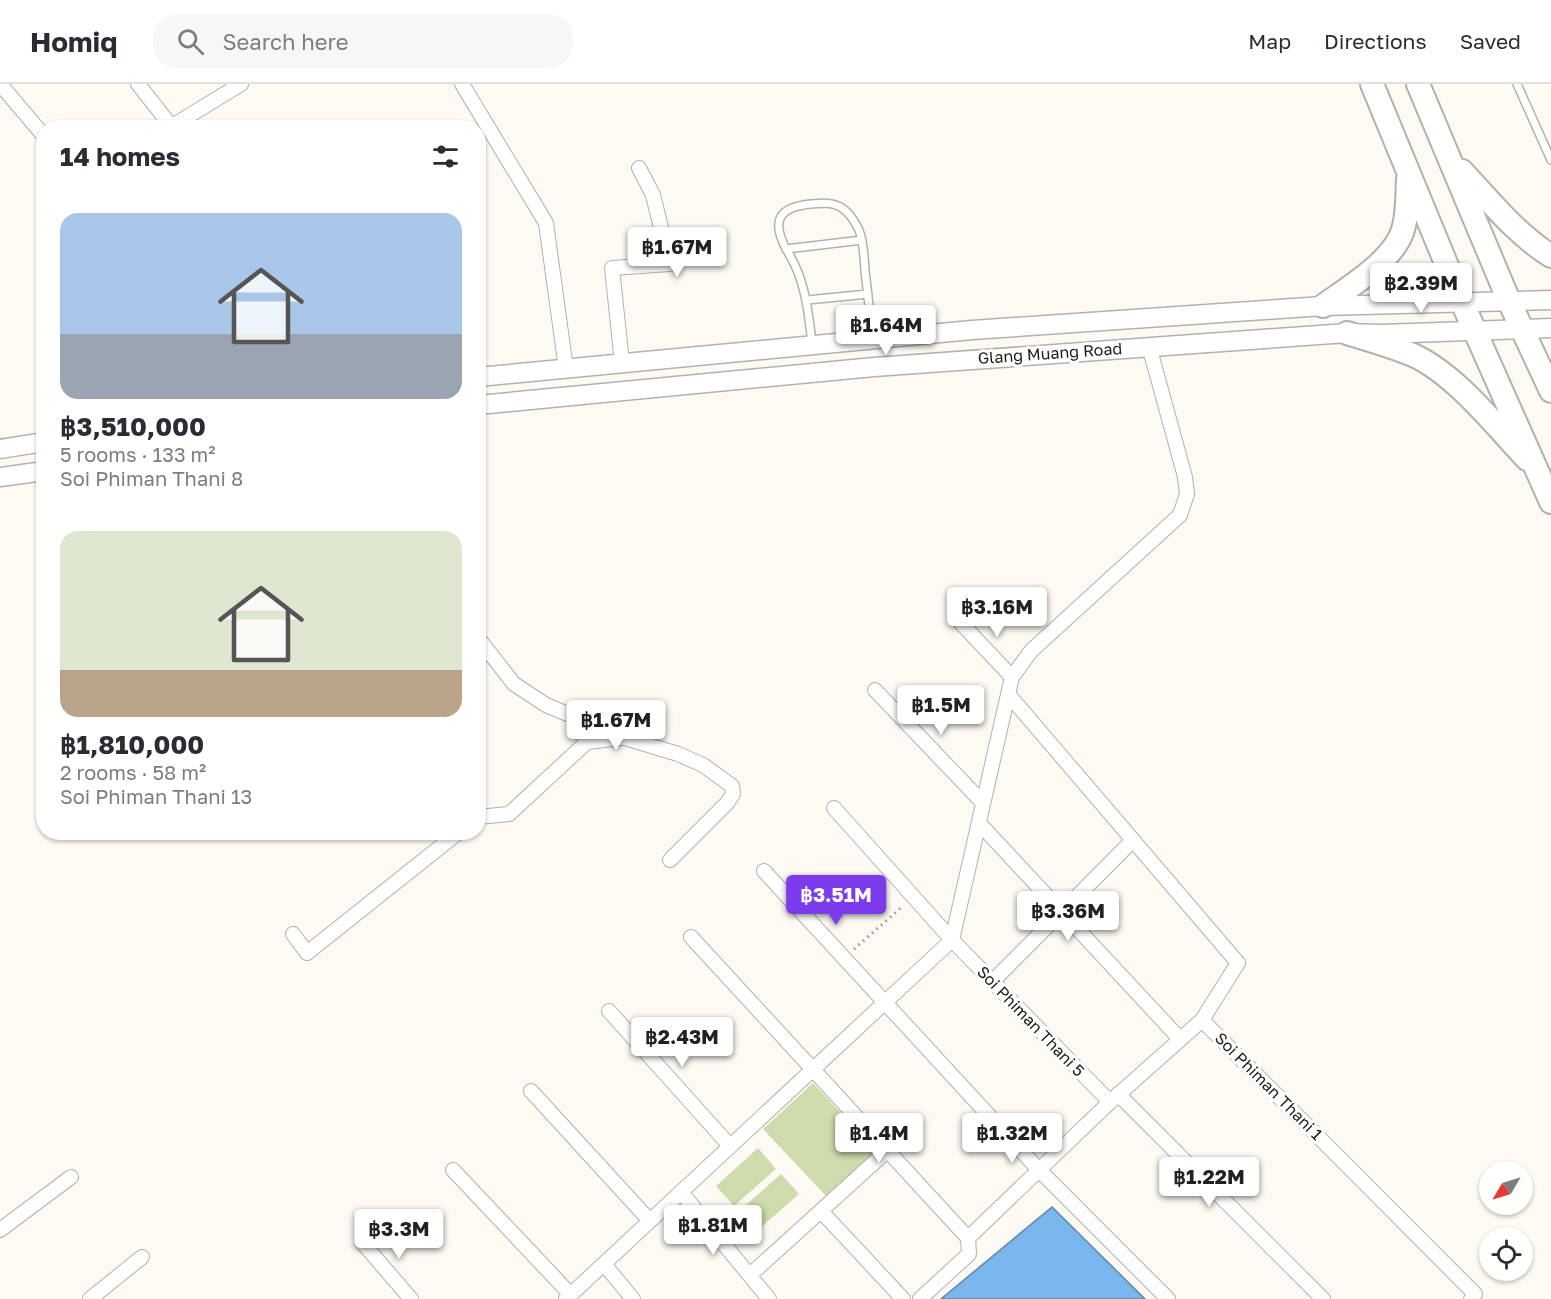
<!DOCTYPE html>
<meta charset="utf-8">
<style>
body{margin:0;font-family:"Golos Text",sans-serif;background:#f7f7f7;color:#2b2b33;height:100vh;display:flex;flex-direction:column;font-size:22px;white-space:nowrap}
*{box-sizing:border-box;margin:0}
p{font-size:20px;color:#7c7c81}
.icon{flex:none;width:33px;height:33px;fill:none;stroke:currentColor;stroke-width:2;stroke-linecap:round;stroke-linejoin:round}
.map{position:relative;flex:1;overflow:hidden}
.sheet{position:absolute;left:36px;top:36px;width:450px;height:720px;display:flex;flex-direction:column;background:#fff;border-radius:24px;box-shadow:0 2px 4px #0004}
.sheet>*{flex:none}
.needle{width:39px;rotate:232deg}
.buttons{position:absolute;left:1479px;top:1077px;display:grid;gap:12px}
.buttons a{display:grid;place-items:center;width:54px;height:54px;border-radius:50%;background:#fff;box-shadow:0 2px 4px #0004;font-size:30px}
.price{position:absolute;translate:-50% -51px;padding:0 14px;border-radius:6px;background:#fff;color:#222;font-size:20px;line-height:39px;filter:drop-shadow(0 2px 3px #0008)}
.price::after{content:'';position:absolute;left:50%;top:36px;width:18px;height:14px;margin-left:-9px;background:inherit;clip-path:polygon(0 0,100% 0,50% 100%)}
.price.current{background:#7c3aed;color:#fff}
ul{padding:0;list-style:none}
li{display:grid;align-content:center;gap:12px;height:318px;padding:0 24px}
li span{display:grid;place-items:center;height:186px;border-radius:18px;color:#555}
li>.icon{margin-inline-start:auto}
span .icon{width:108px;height:108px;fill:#fffc;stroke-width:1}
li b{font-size:26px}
h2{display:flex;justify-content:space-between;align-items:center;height:72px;padding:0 24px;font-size:26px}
header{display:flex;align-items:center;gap:36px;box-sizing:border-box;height:84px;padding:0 30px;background:#fff;border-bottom:2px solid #e1e1e2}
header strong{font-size:28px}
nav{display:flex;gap:33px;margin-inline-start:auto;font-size:21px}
.search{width:420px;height:54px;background:#f7f7f7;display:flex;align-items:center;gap:15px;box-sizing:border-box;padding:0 21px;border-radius:24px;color:#7c7c81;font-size:22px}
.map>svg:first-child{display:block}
.green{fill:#cedbad}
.water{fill:#7ab5ec;stroke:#5e87ad;stroke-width:1.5}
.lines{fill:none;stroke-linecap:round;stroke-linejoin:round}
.service-casing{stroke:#b4b1ab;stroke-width:10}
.minor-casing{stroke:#b4b1ab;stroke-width:16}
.secondary-casing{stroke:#b4b1ab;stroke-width:21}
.trunk-casing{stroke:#b4b1ab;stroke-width:26}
.path{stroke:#989692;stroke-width:3;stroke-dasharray:1.5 4.5;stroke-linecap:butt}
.service{stroke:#fff;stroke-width:7}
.minor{stroke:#fff;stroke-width:14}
.secondary{stroke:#fff;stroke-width:18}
.trunk{stroke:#fff;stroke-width:22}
.labels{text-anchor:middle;stroke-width:6;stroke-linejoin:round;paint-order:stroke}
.street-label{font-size:16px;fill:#1c1b19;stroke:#fff}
</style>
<header>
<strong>Homiq</strong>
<div class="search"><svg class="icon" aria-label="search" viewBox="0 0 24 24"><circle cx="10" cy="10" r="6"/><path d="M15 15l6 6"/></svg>Search here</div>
<nav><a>Map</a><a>Directions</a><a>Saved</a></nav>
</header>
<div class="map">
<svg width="1551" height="1215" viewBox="0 0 1551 1215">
<rect width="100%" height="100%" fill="#fdfaf4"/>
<path class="green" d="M813 999 876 1067 827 1113 763 1045Z
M758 1064 776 1085 734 1122 716 1102Z
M781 1090 799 1110 757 1147 739 1127Z"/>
<path class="water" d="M1052 1123 1145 1215H941Z"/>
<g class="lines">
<defs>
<path id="service" d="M1517 0 1551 76
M786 165C771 136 779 123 811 120 822 119 833 118 842 124 850 129 855 138 859 146 864 159 864 173 865 187 868 210 870 232 872 255
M807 216 868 210
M812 259C808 225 805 194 786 165L862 156"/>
<path id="minor" d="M0 0 44 52
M138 0 171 42
M462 0 546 139 566 285
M169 44 241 0
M622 279 612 184 670 180 653 111 639 84
M959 537 1012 593
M478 554 514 600 546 621 625 654 678 670 703 681 732 702 733 710 727 719 670 776
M875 606 983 719
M1008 610 1238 879 1202 936 1475 1210 1471 1215
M834 724 952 856 1110 1018
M478 733 509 730 587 658 622 654
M979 739 1180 955
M764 787 1039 1086 1168 1215
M293 850 307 869 459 748
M691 853 968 1154
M992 898 1133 756
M609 927 730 1062
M531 1007 650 1137
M1118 1010 1323 1215
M453 1086 571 1211
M681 1108 769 1215
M821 1127 903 1215
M0 1146 71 1093
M362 1158 411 1215
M604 1180 633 1215
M750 1191 888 1066
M90 1215 142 1173
M566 1215 952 856 1012 593 1031 567 1180 431 1187 410 1185 393 1149 262
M920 1215 969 1170 968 1154 1110 1018 1202 936"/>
<path id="secondary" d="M478 293 972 246 1323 222 1551 216
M478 321 874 283 1347 249 1382 250 1551 244
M0 365 44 358
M0 393 44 387"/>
<path id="trunk" d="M1372 0 1462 218 1551 418
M1418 0 1509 217 1551 307
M1462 87C1490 117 1516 150 1551 172
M1323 222C1349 203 1397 175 1404 142 1408 127 1407 110 1408 95
M1347 249C1369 256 1392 262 1413 271 1455 290 1495 341 1527 375"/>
</defs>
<use href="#service" class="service-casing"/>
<use href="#minor" class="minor-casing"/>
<use href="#secondary" class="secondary-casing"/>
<use href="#trunk" class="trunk-casing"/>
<path class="path" d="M854 865 903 822"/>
<use href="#service" class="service"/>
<use href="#minor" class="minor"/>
<use href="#secondary" class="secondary"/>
<use href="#trunk" class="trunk"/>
</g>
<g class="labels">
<g class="street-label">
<text transform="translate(1050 269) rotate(-4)" y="6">Glang Muang Road</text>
<text transform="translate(1031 937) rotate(46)" y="6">Soi Phiman Thani 5</text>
<text transform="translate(1269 1002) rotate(45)" y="6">Soi Phiman Thani 1</text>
</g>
</g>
</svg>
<div class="buttons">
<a><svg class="needle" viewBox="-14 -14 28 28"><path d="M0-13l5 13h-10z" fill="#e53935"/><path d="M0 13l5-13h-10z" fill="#7c7c81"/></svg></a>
<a><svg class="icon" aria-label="locate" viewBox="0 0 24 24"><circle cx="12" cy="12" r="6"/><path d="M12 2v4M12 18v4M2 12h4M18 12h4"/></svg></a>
</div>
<b class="price" style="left:677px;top:194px">฿1.67M</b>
<b class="price" style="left:1421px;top:230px">฿2.39M</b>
<b class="price" style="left:886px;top:272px">฿1.64M</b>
<b class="price" style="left:997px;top:554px">฿3.16M</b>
<b class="price" style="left:941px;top:652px">฿1.5M</b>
<b class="price" style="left:616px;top:667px">฿1.67M</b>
<b class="price current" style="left:836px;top:842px">฿3.51M</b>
<b class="price" style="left:1068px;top:858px">฿3.36M</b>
<b class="price" style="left:682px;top:984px">฿2.43M</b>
<b class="price" style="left:879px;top:1080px">฿1.4M</b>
<b class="price" style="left:1012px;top:1080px">฿1.32M</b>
<b class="price" style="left:1209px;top:1124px">฿1.22M</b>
<b class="price" style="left:713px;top:1172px">฿1.81M</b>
<b class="price" style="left:399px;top:1176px">฿3.3M</b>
<section class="sheet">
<h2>14 homes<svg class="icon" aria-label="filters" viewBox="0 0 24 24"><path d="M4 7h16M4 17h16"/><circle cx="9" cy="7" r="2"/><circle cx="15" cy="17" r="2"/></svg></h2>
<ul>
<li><span style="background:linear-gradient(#a9c7e8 65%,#9aa5b1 0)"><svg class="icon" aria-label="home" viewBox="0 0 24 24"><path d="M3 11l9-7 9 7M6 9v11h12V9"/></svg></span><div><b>฿3,510,000</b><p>5 rooms · 133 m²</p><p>Soi Phiman Thani 8</p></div></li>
<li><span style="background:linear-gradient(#dfe7d0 75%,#b9a48a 0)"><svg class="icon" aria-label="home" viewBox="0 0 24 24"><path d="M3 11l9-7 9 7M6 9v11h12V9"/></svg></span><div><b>฿1,810,000</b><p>2 rooms · 58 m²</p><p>Soi Phiman Thani 13</p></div></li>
</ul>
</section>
</div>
